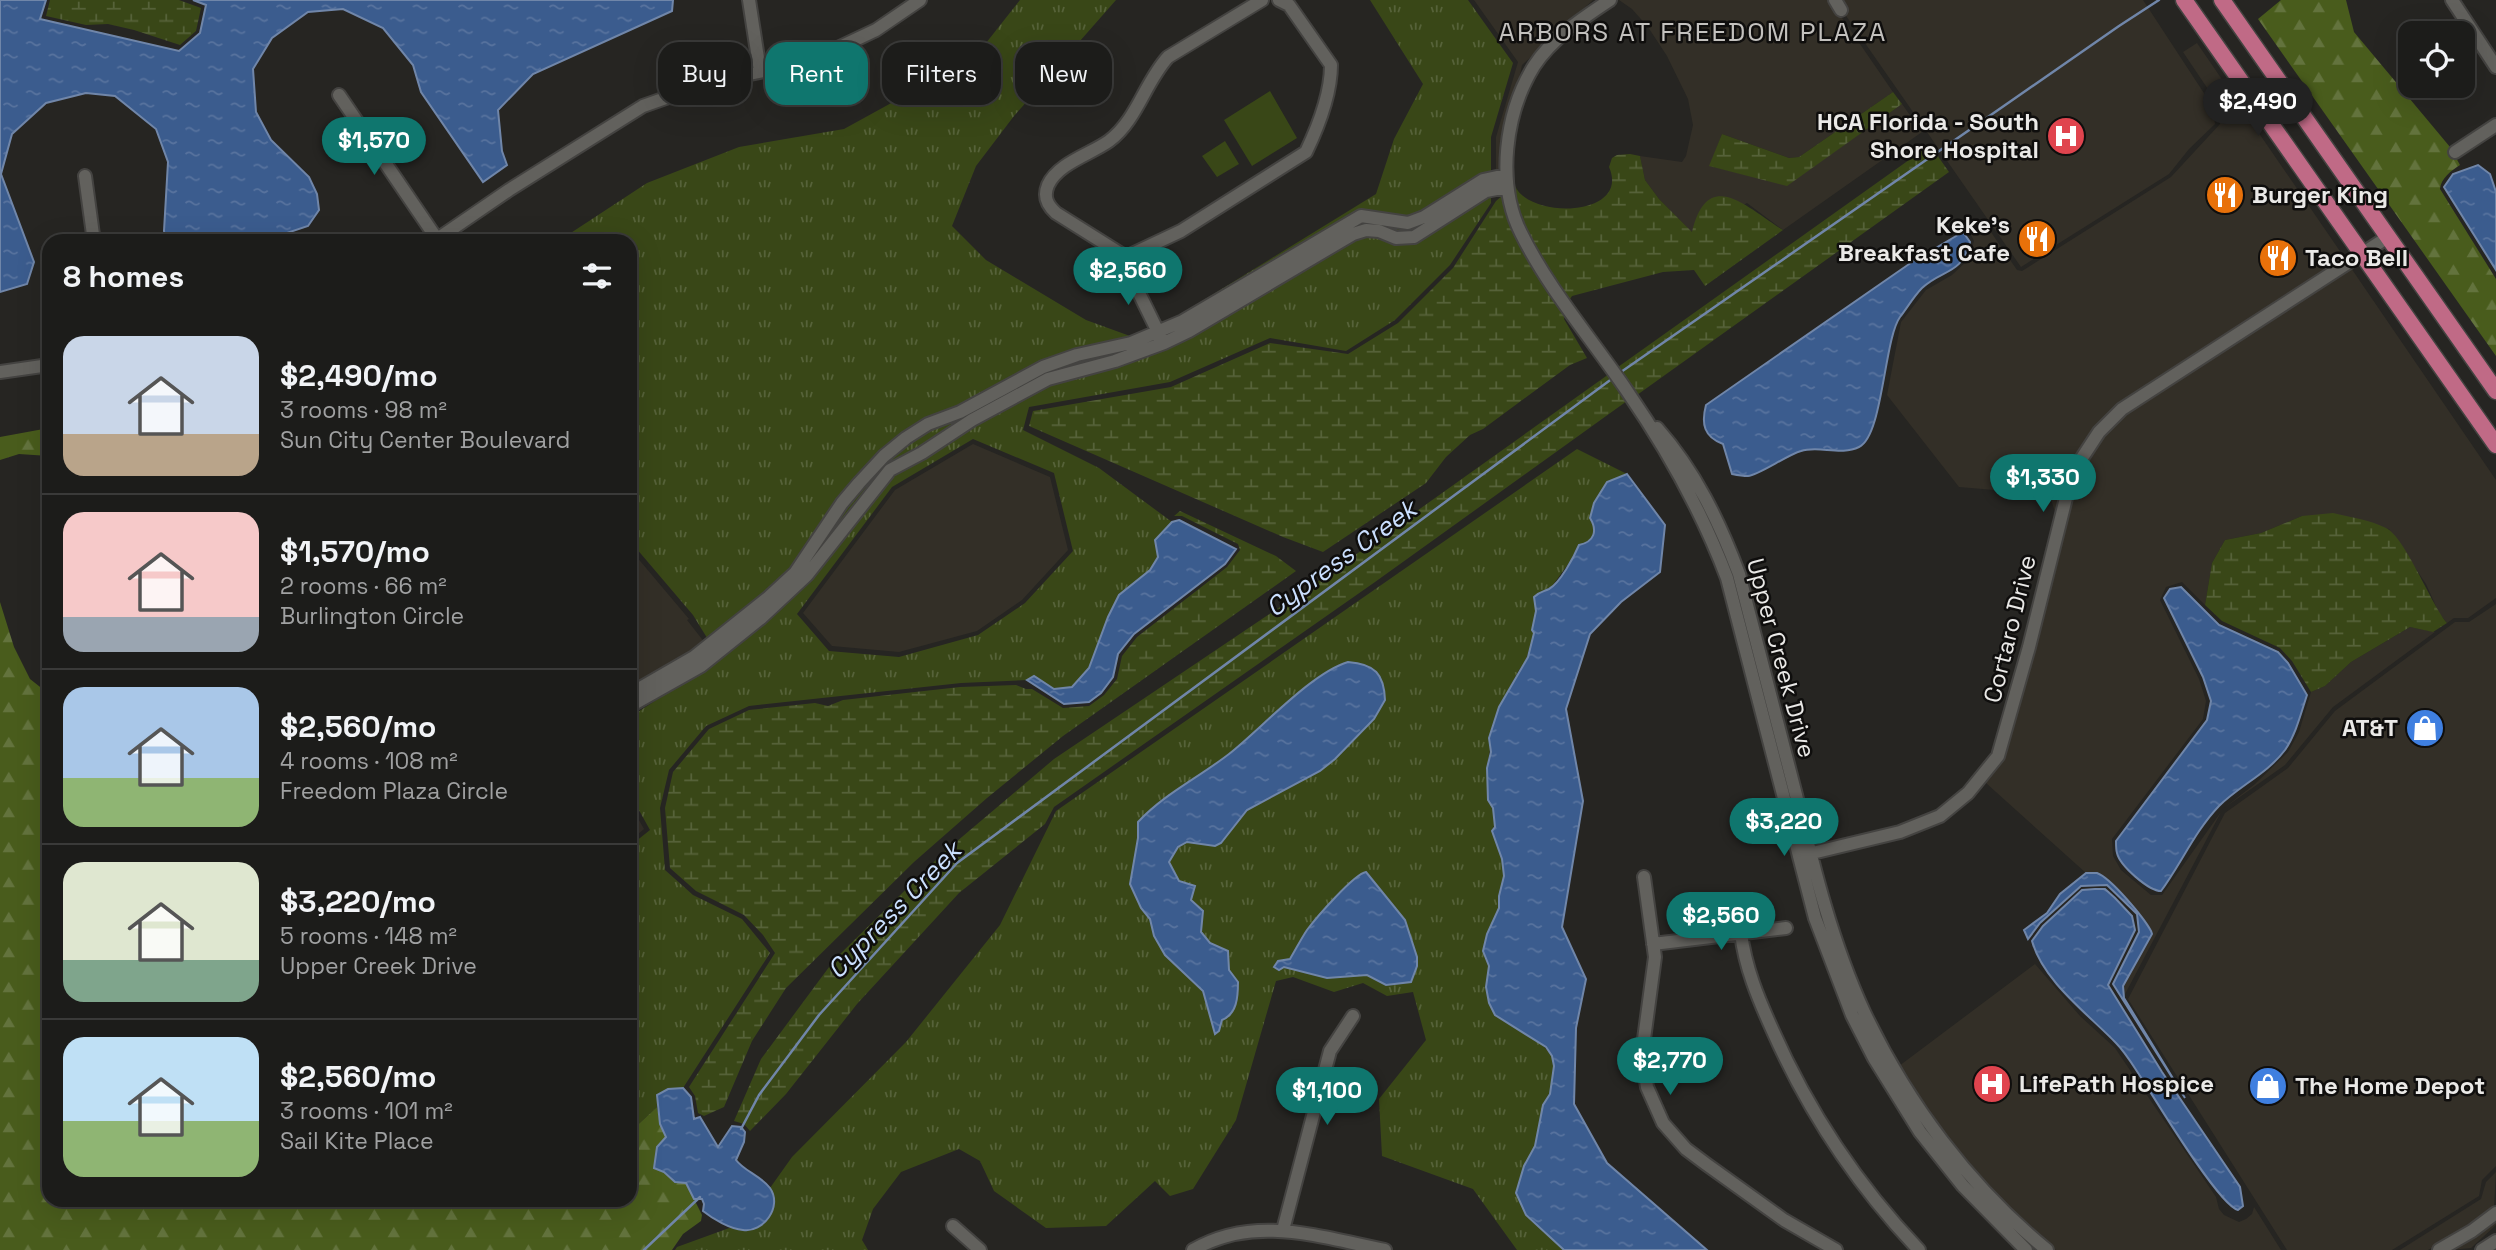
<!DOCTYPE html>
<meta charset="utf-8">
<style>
body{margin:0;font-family:"Space Grotesk",sans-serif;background:#252523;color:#f1f3f6;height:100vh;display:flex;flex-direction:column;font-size:26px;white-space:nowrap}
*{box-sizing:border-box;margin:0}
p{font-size:23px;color:#a0a1a2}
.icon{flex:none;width:38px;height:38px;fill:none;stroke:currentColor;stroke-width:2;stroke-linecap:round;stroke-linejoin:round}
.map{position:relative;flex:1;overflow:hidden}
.side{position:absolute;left:42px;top:234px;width:595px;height:973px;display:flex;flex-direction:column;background:#1c1c1a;border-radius:21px;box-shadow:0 7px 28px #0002,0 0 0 2px #3a3a39}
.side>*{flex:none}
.top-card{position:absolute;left:658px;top:42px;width:665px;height:63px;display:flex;gap:14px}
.buttons{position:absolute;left:2398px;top:21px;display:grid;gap:14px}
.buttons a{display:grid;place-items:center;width:77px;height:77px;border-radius:14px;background:#1c1c1a;box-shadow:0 7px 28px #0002,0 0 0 2px #3a3a39;font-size:35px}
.price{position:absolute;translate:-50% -60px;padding:0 16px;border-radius:24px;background:#0f766e;color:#fff;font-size:23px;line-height:46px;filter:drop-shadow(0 2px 4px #0008)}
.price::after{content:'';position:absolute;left:50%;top:42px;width:21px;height:16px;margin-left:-10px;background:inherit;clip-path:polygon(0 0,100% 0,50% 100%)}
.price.selected{background:#222;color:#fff}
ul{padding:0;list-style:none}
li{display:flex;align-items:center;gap:21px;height:175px;padding:0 21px}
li+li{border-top:2px solid #3a3a39}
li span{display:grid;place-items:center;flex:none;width:196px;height:140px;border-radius:21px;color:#555}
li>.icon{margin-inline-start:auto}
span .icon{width:84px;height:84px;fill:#fffc;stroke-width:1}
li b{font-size:30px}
h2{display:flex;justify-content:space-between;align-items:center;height:84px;padding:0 21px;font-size:30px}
.pill{padding:0 24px;border-radius:21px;background:#1c1c1a;box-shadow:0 7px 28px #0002,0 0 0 2px #3a3a39;font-size:24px;line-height:63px}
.pill.selected{background:#0f766e;color:#fff}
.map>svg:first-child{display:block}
.built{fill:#332f27}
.grass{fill:url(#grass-tufts);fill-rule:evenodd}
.forest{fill:url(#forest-firs)}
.wetland{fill:url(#wetland-marsh)}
.pitch{fill:#394717}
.water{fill:url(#water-ripples);stroke:#7086a9;stroke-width:2}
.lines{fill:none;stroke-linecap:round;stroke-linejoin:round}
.stream{stroke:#7086a9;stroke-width:2.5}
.minor-casing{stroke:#444341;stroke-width:16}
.major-casing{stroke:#444341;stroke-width:19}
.minor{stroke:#62615d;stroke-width:12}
.major{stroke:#c06a86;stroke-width:16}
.labels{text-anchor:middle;stroke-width:5;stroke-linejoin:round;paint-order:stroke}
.poi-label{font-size:24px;font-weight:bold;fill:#eae9e7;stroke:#0f0e0d;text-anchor:start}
.street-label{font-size:24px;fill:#eae9e7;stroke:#0f0e0d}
.neighbourhood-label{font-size:26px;letter-spacing:2px;fill:#c3c1be;stroke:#0f0e0d}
.water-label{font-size:26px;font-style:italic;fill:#cbe0ff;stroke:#0f0e0d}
</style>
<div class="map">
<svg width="2496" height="1250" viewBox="0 0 2496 1250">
<defs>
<pattern id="grass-tufts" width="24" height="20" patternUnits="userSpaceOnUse" patternTransform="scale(1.75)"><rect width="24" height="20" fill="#394717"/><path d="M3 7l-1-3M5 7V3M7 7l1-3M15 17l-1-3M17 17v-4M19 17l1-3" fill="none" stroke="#566239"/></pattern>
<pattern id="forest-firs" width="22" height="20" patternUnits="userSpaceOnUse" patternTransform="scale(1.75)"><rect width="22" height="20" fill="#495c1c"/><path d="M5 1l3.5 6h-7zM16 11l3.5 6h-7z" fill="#63733d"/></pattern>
<pattern id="wetland-marsh" width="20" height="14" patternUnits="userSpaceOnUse" patternTransform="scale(1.75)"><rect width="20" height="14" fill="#394717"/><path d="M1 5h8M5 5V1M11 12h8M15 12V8" fill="none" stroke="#566239"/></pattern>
<pattern id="water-ripples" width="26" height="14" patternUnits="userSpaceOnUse" patternTransform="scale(1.75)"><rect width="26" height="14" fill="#3b5c8e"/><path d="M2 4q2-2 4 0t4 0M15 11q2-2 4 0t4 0" fill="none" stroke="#58739e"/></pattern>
</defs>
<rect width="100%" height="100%" fill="#262522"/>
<path class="built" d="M1474 0H1593L1522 65 1516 94 1505 121 1502 157 1498 171 1496 172V137L1518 62Z
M1619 0H1828L1837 16 1840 15 1893 92 1799 157 1789 158 1722 134 1710 166 1787 185 1902 104 1922 132 1783 230 1747 203 1693 233 1659 199 1645 180 1640 156 1682 162 1686 156 1693 125 1688 99 1667 56 1648 27 1632 9Z
M1835 0H2143L2213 107 2215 124 2189 149 2169 174 2021 267Z
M2197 43 2346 260 2119 406 2064 484 2055 512 2051 499 2018 492 1959 487 1887 395 1901 322 1926 290 1952 275 1970 258 1974 241 1970 233 1984 222 2017 270 2022 271 2171 177 2220 124 2218 104 2183 52Z
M2351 268 2496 480V598L2468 618H2454L2447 623 2439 613 2426 584 2389 529 2302 516 2261 533 2225 540 2212 563 2205 605 2182 582 2166 587 2160 600 2199 679 2206 701 2203 719 2112 839 2113 856 2121 870 2151 895H2162L2221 812 2124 996 2123 986 2152 934 2147 925 2110 883 2097 873H2086L1986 783 2074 487 2085 463 2103 435 2125 413Z
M973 444 1050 477 1068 550 1022 600 977 631 899 652 832 646 803 613 895 490Z
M630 549 689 619 687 620 705 643 692 653 630 688Z
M2496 604V1166L2482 1180 2479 1196 2392 1250H2287L2128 999 2225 813 2288 768 2335 711 2455 622H2469Z
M2410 627 2435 632 2333 707 2285 765 2224 808 2255 784 2288 752 2299 732 2311 692 2325 686 2351 662Z
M630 804 644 829 630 841Z
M2035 964 2080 1016 2115 1048 2216 1197 2219 1209 2224 1215 2239 1222 2246 1219 2252 1214 2254 1207 2281 1250H2056L2038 1235 1976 1173 1935 1122 1899 1066Z
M2496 1172 2494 1208 2469 1227 2428 1250H2400L2481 1199 2486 1182Z
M2496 1219V1225L2471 1248 2450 1250Z"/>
<path class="grass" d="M1020 0H1116L1014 116 976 166 952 226 986 260 1086 320 1130 336 1181 314 1376 194 1394 139 1423 84 1370 0H1468L1513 63 1491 137V203L1450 265 1395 320 1346 351 1270 338 1170 382 1029 407 1023 430 1099 468 1172 522 1155 540 1158 557 1151 570 1119 595 1108 617 1089 668 1072 687 1054 689 1034 676 1027 680 961 683 749 706 706 726 669 770 660 808 665 870 693 895 742 919 770 953 683 1088 668 1089 658 1095 657 1107 630 1132V846L650 830 630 794V717L720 659 693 615 630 541V242H557L647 183 739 147 844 129 975 57ZM973 439 1054 473 1073 551 1025 603 978 635 899 657 829 651 797 614 892 487Z
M1577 449 1627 474 1607 482 1595 503 1590 518C1598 531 1594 542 1579 545L1572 559 1552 586 1534 597 1536 611 1532 630 1534 633 1526 660 1519 670 1499 707 1493 731 1487 768 1488 799 1493 809 1495 823 1492 831 1502 859 1504 876 1499 896V908L1487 934 1483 951 1489 966 1487 991 1491 1007 1495 1015 1540 1042 1552 1056 1554 1076 1550 1094 1543 1105 1535 1146 1524 1166 1517 1189 1518 1199 1526 1215 1564 1250H1517L1473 1189 1382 1156 1379 1099 1426 1040 1413 992 1387 996 1363 983 1334 992 1293 977 1276 981 1236 1120 1193 1189 1170 1196 1155 1181 1106 1226 1046 1228 994 1191 980 1161 959 1149 901 1172 873 1209 862 1240 868 1250H675L677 1247 732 1227 744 1230 772 1212 770 1188 792 1157 906 1042 1000 925 1056 811Z"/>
<path class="forest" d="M2281 0H2346L2354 32 2450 147 2460 165C2451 171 2441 178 2440 189L2496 279V356L2258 19Z
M49 428V456L19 454 0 460V437Z
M0 602 14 647 30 679 49 694V1200H630V1132L657 1107 660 1124 666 1137 660 1171 664 1172 671 1179 686 1183 702 1215 701 1221 683 1234 672 1250H0Z"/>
<path class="wetland" d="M50 0H179L201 8 196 31 180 45 134 30 108 24 86 25 46 16Z
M1893 92 1902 104 1787 186 1709 166 1722 134 1789 158 1799 157Z
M1930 145 1949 172 1637 395 1618 367Z
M1630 154 1640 156 1645 180 1659 199 1692 232C1708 165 1748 209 1783 230L1705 286 1694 270 1663 272 1572 296 1570 299C1543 261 1523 234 1513 187L1515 186C1530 220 1631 217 1609 167L1612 158 1617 155Z
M1503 195 1566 312 1564 319 1587 358 1570 365 1483 429 1470 435 1446 457 1426 483 1323 552 1283 537 1029 426 1033 411 1171 387 1270 343 1348 354 1398 323 1453 268 1496 201Z
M1609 374 1627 401 1375 582 1054 807 1045 824 959 893 857 1004 786 1094 750 1131 744 1124 734 1121 761 1059 835 959 943 853 1054 759 1320 580Z
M1180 511 1276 556 1296 571 1063 736 987 798 914 862 786 988 752 1041 724 1107 704 1116 698 1113 695 1096 689 1087 775 953 763 935 744 915 696 891 670 868 665 808 673 772 709 729 749 710 815 703 828 706 843 700 960 687 1016 685 1026 689H1032L1063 708 1089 706 1104 695 1117 679 1122 656 1137 637 1227 567 1240 550 1238 544 1182 516H1174Z
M2333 513C2350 517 2370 520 2386 528 2405 537 2431 604 2447 623L2433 632 2410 627 2351 662 2325 686 2311 692 2292 661 2280 648 2222 621 2205 605 2212 563 2225 540 2261 533 2302 516Z"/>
<path class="pitch" d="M1270 91 1297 138 1252 166 1224 120Z
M1225 141 1239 164 1217 177 1202 156Z"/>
<path class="water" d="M0 0H46L40 19 179 51 200 33 206 5 193 0H673L672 11 533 74 498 110 502 151 507 165 483 182 421 92 413 65 383 28 343 9 308 12 272 38 253 69 256 112 271 140 309 177 317 194 319 210 308 226 263 241H166L164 231 168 162 156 129 115 96 86 93 46 103 12 134 1 174 34 262 27 284 0 292Z
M2478 165 2490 174 2496 192V270L2444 187 2453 174Z
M1963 232 1970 242C1962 275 1942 269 1922 288 1914 296 1907 308 1900 317 1884 339 1883 436 1859 447 1841 456 1818 445 1801 451 1787 455 1759 475 1748 476 1743 476 1737 475 1732 474L1723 444C1704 437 1701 424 1706 405L1912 262Z
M1627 474 1665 525 1660 572 1621 602 1590 634 1566 709 1583 801 1562 927 1586 979 1576 1028 1574 1104 1607 1163 1707 1250H1564L1526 1215 1516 1193 1524 1166 1535 1146 1543 1105 1550 1094 1554 1066 1552 1056 1546 1047 1495 1015 1489 1003 1486 987 1489 966 1483 951 1487 934 1499 908V896L1504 876 1502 859 1492 831 1495 827 1493 808 1488 800 1487 768 1491 752 1489 738 1499 707 1528 657 1534 633 1532 630 1536 611 1534 597C1540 591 1543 592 1549 589 1560 583 1574 557 1579 545 1594 542 1598 531 1590 518L1594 503 1607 482Z
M1179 520 1236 549 1225 564 1134 634 1118 654 1113 677 1101 693 1089 702 1064 704 1027 680 1034 676 1054 689 1072 687 1089 668 1108 617 1119 595 1150 570 1158 557 1155 540 1172 522Z
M2181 587 2219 625 2278 652 2288 663 2307 695C2301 713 2296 734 2285 750 2268 773 2239 786 2219 806 2195 831 2181 864 2161 891 2149 891 2120 866 2117 853 2116 850 2116 845 2116 841L2207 720 2211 701 2203 677 2164 598 2170 589Z
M1348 662C1375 664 1384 674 1385 700L1374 719 1335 759 1320 771 1247 810 1221 843 1215 846 1187 842 1178 847 1169 862 1179 881 1195 886 1191 900 1203 911 1201 932 1210 943 1228 951 1229 970 1238 982C1238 997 1237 1014 1222 1020L1219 1031 1215 1034 1203 991 1165 955 1154 936 1150 919 1141 908 1130 884 1138 838V822C1164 794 1198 778 1229 754 1261 729 1311 673 1348 662Z
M1366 872 1405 920 1417 957V966L1411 982 1386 985 1367 975 1327 978 1284 967 1279 970 1274 967 1278 961 1290 959C1296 949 1301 939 1307 930 1316 918 1354 874 1366 872Z
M2086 873C2086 873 2096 873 2097 873 2111 878 2144 918 2151 931L2152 934 2123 986 2124 998 2185 1098 2113 984 2139 932 2137 914 2107 885 2081 886 2040 923 2028 939 2024 930 2047 913 2060 894Z
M2095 889H2105L2115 898 2132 916 2135 930 2108 985 2162 1072 2240 1187 2243 1206 2238 1210C2219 1205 2158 1104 2144 1082 2135 1069 2127 1054 2116 1043 2088 1014 2043 981 2032 941L2043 926 2082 890Z
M683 1088 691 1097 694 1119 700 1117 718 1147 732 1126 741 1127 745 1132 744 1142 736 1160C744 1171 761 1176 770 1188 783 1207 763 1233 743 1230 730 1229 713 1219 703 1211L704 1204 702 1199H694L686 1183 675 1182 664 1172 654 1168 657 1147 666 1137 660 1124 657 1095 668 1089Z"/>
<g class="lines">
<path class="stream" d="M1621 372 2119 26 2159 0
M741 1129 759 1095 819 1015 957 863 1613 378
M644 1250 700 1197"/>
<defs>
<path id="minor" d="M749 0 760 71
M1610 0C1583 18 1552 38 1534 66 1505 113 1496 183 1521 233 1549 290 1592 339 1627 391 1667 449 1702 512 1727 578L1815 918 1852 1015 1874 1058 1920 1132 1963 1186 2026 1250
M1835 0 1841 10
M2452 0 2496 67
M339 95 437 239
M2455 152 2496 125
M85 176 94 242
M433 242 509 190 643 106 711 82 788 66 821 56 876 30 920 0
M1126 257 1181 231 1306 152C1318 127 1331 93 1331 65L1289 5 1279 0
M1161 338 1138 291 1126 257 1056 213C1047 205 1043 197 1048 185 1058 163 1091 154 1109 141 1137 120 1145 82 1168 57L1262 0
M0 372 49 365
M1657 428C1695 471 1719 521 1739 574 1758 648 1777 721 1796 795 1814 869 1832 943 1864 1012 1907 1103 1969 1186 2047 1250
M630 694 694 657 769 597 795 573 842 503 859 483 884 456 906 438 928 424 960 412 1043 367 1077 355 1131 343 1183 321 1361 216 1408 223 1424 217 1483 180 1506 175
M630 706 701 666 761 618 807 575 890 470 922 453 972 420 1048 379 1115 361 1164 343 1189 331 1353 234 1366 230 1379 231 1396 238 1414 237 1486 191 1507 187
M1804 855 1900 832 1940 816 1968 793 1998 756 2029 647 2069 486 2080 461 2099 432 2122 409 2388 237
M1644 877 1655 957 1642 1054 1647 1087 1663 1123 1686 1149 1706 1164 1784 1220 1836 1250
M1741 933C1745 967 1758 998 1772 1029 1808 1111 1858 1186 1919 1250
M1653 944 1786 928
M953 1226 980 1250
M1283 1230 1330 1051 1353 1016
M1193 1250C1255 1214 1319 1237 1385 1250
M2439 1250 2472 1231 2496 1213
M2482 1250 2496 1241"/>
<path id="major" d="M2184 0 2496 445
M2222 0 2496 391"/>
</defs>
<use href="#minor" class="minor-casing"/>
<use href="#major" class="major-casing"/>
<use href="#minor" class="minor"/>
<use href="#major" class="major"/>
</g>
<defs>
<symbol id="hospital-disc" viewBox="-11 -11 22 22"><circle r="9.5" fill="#e0444e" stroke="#0f0e0d"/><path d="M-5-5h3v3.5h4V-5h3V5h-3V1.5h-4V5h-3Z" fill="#fff"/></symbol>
<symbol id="restaurant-disc" viewBox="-11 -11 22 22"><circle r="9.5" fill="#e8710a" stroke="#0f0e0d"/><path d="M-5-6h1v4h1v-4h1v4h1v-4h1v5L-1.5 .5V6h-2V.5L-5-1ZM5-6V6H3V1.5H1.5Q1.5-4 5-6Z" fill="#fff"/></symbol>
<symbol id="shop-disc" viewBox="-11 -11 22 22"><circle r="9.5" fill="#3f7fe0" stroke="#0f0e0d"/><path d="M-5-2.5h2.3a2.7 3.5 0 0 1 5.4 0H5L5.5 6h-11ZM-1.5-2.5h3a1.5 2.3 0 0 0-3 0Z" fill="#fff"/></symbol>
</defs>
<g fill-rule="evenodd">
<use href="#hospital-disc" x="2044" y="114" width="44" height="44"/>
<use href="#restaurant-disc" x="2203" y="173" width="44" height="44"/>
<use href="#restaurant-disc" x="2015" y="217" width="44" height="44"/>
<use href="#restaurant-disc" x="2256" y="236" width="44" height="44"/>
<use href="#shop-disc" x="2403" y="706" width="44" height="44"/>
<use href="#hospital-disc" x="1970" y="1062" width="44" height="44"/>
<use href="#shop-disc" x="2246" y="1064" width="44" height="44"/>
</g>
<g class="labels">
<g class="poi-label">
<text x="2039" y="130" text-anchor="end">HCA Florida - South<tspan x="2039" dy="28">Shore Hospital</tspan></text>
<text x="2252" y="203">Burger King</text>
<text x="2010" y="233" text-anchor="end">Keke's<tspan x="2010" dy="28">Breakfast Cafe</tspan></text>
<text x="2305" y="266">Taco Bell</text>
<text x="2398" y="736" text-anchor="end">AT&amp;T</text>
<text x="2019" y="1092">LifePath Hospice</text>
<text x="2295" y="1094">The Home Depot</text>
</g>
<g class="street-label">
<text transform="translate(2010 629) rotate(-76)" y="8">Cortaro Drive</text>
<text transform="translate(1781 658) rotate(75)" y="8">Upper Creek Drive</text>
</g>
<g class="neighbourhood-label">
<text x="1693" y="41">ARBORS AT FREEDOM PLAZA</text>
</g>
<g class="water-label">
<text transform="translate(1341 558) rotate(-36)" y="9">Cypress Creek</text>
<text transform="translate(894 910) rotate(-46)" y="9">Cypress Creek</text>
</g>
</g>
</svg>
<div class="buttons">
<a><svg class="icon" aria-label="locate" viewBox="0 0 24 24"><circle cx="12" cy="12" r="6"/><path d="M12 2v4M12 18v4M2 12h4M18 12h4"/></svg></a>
</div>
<b class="price selected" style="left:2258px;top:138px">$2,490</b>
<b class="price" style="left:374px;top:177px">$1,570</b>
<b class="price" style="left:1128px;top:307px">$2,560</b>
<b class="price" style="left:2043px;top:514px">$1,330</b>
<b class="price" style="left:1784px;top:858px">$3,220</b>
<b class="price" style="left:1721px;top:952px">$2,560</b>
<b class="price" style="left:1670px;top:1097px">$2,770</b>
<b class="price" style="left:1327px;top:1127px">$1,100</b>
<div class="top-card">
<a class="pill">Buy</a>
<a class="pill selected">Rent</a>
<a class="pill">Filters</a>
<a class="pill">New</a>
</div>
<section class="side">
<h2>8 homes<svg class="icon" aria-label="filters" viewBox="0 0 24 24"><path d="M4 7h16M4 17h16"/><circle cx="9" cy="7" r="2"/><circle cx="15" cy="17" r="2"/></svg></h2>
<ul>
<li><span style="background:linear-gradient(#c9d6e8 70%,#b9a48a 0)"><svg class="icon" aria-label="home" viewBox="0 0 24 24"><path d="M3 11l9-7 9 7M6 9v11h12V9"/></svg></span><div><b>$2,490/mo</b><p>3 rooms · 98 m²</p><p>Sun City Center Boulevard</p></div></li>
<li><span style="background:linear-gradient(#f6c9c9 75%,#9aa5b1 0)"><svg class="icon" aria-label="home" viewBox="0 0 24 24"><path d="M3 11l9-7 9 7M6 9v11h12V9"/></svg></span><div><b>$1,570/mo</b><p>2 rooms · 66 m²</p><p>Burlington Circle</p></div></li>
<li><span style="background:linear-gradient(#a9c7e8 65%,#8fb573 0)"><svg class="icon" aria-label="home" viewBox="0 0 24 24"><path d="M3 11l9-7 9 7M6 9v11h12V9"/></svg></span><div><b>$2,560/mo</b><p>4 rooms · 108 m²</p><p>Freedom Plaza Circle</p></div></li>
<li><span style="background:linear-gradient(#dfe7d0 70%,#7fa58c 0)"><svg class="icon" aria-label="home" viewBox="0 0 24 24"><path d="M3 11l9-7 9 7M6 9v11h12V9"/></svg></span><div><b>$3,220/mo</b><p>5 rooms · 148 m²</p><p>Upper Creek Drive</p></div></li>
<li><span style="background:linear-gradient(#bfe0f5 60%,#8fb573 0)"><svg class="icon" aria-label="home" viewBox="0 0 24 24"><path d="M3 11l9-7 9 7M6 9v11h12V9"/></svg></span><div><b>$2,560/mo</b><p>3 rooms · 101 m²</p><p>Sail Kite Place</p></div></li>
</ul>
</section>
</div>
